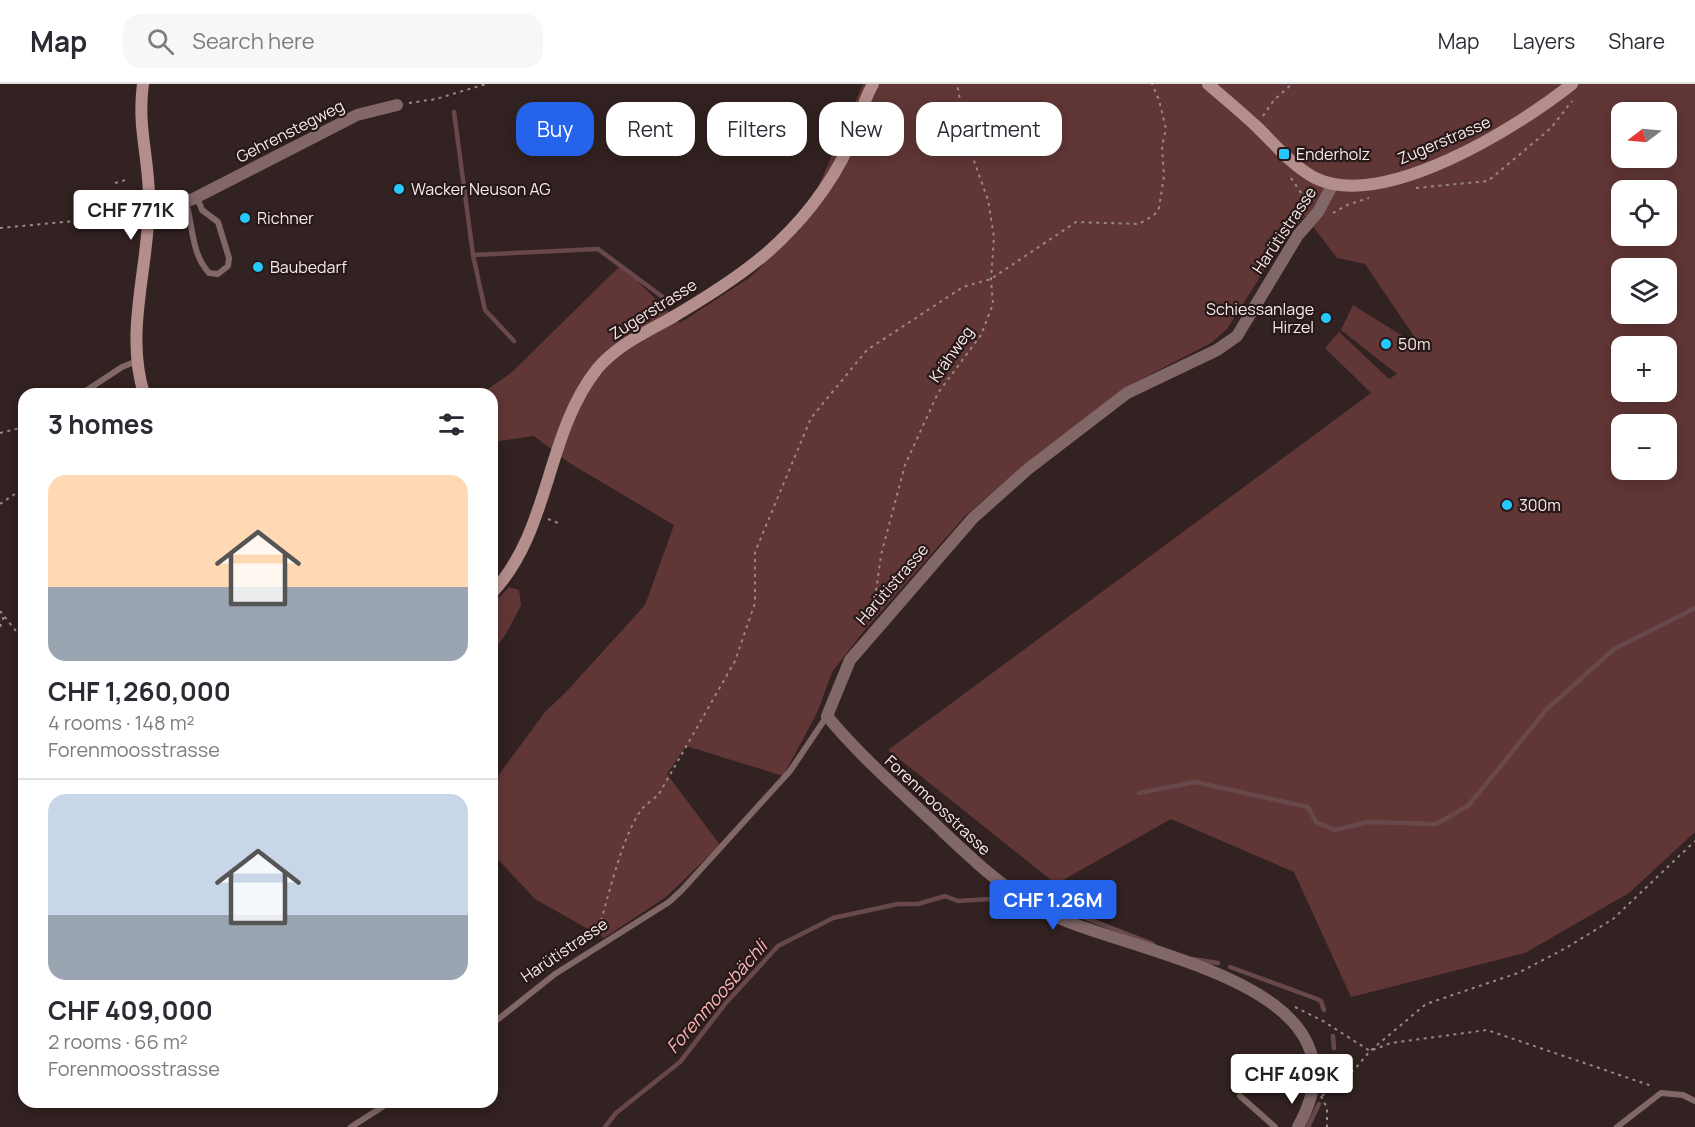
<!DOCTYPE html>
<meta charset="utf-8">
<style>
body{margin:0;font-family:Manrope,sans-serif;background:#f7f7f7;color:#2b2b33;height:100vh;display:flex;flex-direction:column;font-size:22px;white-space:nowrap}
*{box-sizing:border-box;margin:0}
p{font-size:20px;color:#7c7c81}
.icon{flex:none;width:33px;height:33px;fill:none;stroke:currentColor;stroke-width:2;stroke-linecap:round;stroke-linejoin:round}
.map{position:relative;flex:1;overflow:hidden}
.panel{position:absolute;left:18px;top:304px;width:480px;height:720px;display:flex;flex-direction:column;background:#fff;border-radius:18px;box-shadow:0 3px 15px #0003}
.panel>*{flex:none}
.banner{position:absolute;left:516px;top:18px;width:570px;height:54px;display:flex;gap:12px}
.needle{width:39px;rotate:254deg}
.buttons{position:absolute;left:1611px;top:18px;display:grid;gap:12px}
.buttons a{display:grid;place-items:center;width:66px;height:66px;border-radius:12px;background:#fff;box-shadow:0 3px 15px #0003;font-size:30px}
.price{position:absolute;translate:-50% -51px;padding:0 14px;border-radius:6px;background:#fff;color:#222;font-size:20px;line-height:39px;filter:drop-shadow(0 2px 3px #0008)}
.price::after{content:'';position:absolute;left:50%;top:36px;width:18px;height:14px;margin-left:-9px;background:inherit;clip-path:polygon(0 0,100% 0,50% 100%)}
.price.active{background:#2563eb;color:#fff}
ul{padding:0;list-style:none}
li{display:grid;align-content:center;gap:12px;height:318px;padding:0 30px}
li+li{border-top:2px solid #e1e1e2}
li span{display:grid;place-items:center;height:186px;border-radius:18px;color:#555}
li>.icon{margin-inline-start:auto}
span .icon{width:108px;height:108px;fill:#fffc;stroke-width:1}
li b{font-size:26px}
h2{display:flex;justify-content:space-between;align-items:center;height:72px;padding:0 30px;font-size:26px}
.chip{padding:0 21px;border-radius:18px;background:#fff;box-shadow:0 3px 15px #0003;font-size:21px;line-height:54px}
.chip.active{background:#2563eb;color:#fff}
header{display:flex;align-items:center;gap:36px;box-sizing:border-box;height:84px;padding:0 30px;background:#fff;border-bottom:2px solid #e1e1e2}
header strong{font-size:28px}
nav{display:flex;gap:33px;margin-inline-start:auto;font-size:21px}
.search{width:420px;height:54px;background:#f7f7f7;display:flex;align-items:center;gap:15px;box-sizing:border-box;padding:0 21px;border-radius:18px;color:#7c7c81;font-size:22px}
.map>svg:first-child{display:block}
.green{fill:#613636;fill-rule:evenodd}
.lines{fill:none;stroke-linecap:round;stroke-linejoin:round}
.stream{stroke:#68484a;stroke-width:4.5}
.path{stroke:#978988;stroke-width:2;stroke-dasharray:3 4.5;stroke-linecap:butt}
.lane{stroke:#816867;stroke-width:6}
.street{stroke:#816867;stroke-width:12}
.secondary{stroke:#b48e8c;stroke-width:12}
.poi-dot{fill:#26c9fe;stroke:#281818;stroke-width:2}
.labels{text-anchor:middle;stroke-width:4.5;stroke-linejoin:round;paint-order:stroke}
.street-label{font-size:16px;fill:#f6eaea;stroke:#281818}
.poi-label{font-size:16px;fill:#f6eaea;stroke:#281818;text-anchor:start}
.water-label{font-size:18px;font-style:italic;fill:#fcb8b6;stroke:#281818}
</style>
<header>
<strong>Map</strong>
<div class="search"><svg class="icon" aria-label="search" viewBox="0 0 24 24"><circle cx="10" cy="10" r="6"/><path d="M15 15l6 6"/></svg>Search here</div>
<nav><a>Map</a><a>Layers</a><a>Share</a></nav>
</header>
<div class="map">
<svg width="1695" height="1043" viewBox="0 0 1695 1043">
<rect width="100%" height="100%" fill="#322221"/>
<path class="green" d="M863 0H1695V748L1629 809 1525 869 1351 913 1294 788 1171 735 1056 800 888 666 1371 309 1325 264 1339 248 1389 295 1397 290 1341 246 1353 221 1422 264 1365 180 1337 174 1305 132 1288 149 1227 245 1211 259 1124 304 1025 380 965 432 864 547 832 588 817 629 783 692 686 662 667 690 720 761 666 813 604 854 535 815 492 769V700L545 628 567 607 645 521 674 441 571 380 534 352 492 358V310H481L512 288 621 181 680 239 749 194 799 147ZM1622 28H1666V74H1622ZM1622 106H1666V152H1622ZM1622 184H1666V230H1622ZM1622 262H1666V308H1622ZM1622 340H1666V386H1622Z
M509 503 519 506 521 521 506 550 492 570V521Z"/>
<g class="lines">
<path class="stream" d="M454 28 473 171 485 226 514 257
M473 171 598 165 664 214
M1139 709 1195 698 1308 723 1316 738 1335 746 1368 738 1436 740 1468 722 1547 625 1614 565 1695 524
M1039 816 1153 860
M1192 875 1218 879
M1230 883 1317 915 1321 917 1324 926
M1333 952 1334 964
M605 1043 616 1029 680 978 725 920 778 862 833 834 898 820H918L945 812 958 817 1007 814
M1308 1043 1319 1020"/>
<path class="path" d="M409 19 436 15 486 0
M1263 32 1274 16 1292 0
M1291 94 1308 119
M115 99 129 95
M1416 104 1488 97 1551 44 1572 17
M1333 129 1347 121 1369 114
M0 144 96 135
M0 349 24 343
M0 420 24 404
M548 435 558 439
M0 527 24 557
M873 529 881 471 905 381 938 309 981 251 993 220 991 195 994 153 988 116 969 63 957 0
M0 543 4 532
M597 851C608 815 620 757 641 726 646 720 654 715 659 710L735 577 755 519V468L811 334 867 266 963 203 991 195 1076 138 1139 140 1154 131 1159 124 1164 92 1162 62 1166 45 1159 16 1152 0
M1295 923 1323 937 1370 967 1391 959 1487 946 1652 1002
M1321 1012 1327 1024V1043
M1322 1012 1355 985 1370 967 1426 920 1518 889 1566 864 1613 835 1695 757"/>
<path class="lane" d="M186 118C193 142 191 169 209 189L218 190 228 182 229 174 218 138 202 126 197 113
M105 134 149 129
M81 310 122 283 137 277
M492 940 555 890 669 818 682 806 790 687 827 632
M1240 1012 1275 1043
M351 1043 390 1018
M1617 1043 1661 1009 1683 1011 1695 1017"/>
<path class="street" d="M149 129 193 115 357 31 397 21
M1298 1043C1381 894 1118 870 1038 824 998 801 966 769 933 738 896 703 859 671 827 632L850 576 973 434 1028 385 1127 309 1217 266 1237 252 1298 151 1318 128 1333 100"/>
<path class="secondary" d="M143 0C137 43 149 74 149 114 150 180 124 246 144 310
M1208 0C1224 14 1241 28 1256 42 1275 60 1292 82 1315 94 1384 127 1518 43 1572 0
M492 509C551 446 545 351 597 285 617 261 645 249 671 234 702 216 734 196 762 173 798 143 831 102 850 59 858 40 862 19 873 0"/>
</g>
<g class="poi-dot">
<rect x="1278" y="64" width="12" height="12" rx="3"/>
<circle cx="399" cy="105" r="6"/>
<circle cx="245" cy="134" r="6"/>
<circle cx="258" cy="183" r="6"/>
<circle cx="1326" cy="234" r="6"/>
<circle cx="1386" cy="260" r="6"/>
<circle cx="1507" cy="421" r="6"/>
</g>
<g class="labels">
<g class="street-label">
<text transform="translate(290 47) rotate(-27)" y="6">Gehrenstegweg</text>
<text transform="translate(1444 56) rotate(-23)" y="6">Zugerstrasse</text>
<text transform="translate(1284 146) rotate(-56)" y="6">Harütistrasse</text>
<text transform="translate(653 225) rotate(-32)" y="6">Zugerstrasse</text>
<text transform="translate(951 270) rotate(-55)" y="6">Krähweg</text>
<text transform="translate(892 500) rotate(-49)" y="6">Harütistrasse</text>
<text transform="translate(938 721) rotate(43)" y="6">Forenmoosstrasse</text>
<text transform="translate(564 866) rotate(-34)" y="6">Harütistrasse</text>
</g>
<g class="poi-label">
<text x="1296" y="76">Enderholz</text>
<text x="411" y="111">Wacker Neuson AG</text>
<text x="257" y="140">Richner</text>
<text x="270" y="189">Baubedarf</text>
<text x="1314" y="231" text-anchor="end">Schiessanlage<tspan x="1314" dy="18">Hirzel</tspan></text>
<text x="1398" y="266">50m</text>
<text x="1519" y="427">300m</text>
</g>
<g class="water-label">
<text transform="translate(717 913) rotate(-49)" y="6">Forenmoosbächli</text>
</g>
</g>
</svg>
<div class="buttons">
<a><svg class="needle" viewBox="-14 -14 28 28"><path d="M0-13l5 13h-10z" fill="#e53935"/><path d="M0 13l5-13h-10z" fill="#7c7c81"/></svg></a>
<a><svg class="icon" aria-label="locate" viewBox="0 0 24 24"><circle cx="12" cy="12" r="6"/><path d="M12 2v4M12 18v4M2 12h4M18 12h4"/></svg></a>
<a><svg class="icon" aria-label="layers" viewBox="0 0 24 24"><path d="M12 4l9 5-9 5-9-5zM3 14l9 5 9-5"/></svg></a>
<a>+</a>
<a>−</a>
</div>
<b class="price" style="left:131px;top:157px">CHF 771K</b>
<b class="price active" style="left:1053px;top:847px">CHF 1.26M</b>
<b class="price" style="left:1292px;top:1021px">CHF 409K</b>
<div class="banner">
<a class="chip active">Buy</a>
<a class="chip">Rent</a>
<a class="chip">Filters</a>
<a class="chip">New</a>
<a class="chip">Apartment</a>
</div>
<section class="panel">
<h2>3 homes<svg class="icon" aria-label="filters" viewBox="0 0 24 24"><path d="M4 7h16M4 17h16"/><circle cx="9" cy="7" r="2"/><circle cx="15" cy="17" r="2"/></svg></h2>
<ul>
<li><span style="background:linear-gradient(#ffd9b3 60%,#9aa5b1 0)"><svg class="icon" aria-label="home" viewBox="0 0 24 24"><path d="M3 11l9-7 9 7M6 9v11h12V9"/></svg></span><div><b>CHF 1,260,000</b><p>4 rooms · 148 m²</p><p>Forenmoosstrasse</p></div></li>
<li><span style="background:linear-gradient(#c9d6e8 65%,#9aa5b1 0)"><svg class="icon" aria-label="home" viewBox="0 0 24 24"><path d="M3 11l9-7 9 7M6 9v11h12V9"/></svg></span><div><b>CHF 409,000</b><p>2 rooms · 66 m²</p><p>Forenmoosstrasse</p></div></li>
</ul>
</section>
</div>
